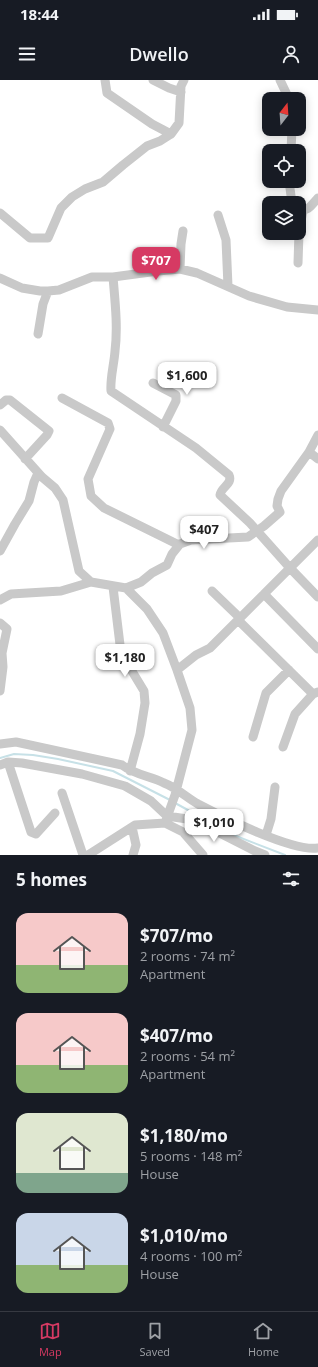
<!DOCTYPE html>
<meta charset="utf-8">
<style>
body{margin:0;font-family:"Open Sans",sans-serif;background:#242831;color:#f1f3f6;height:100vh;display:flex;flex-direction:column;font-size:15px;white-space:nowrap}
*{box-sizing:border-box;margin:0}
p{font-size:13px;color:#9ea1a6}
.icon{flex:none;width:22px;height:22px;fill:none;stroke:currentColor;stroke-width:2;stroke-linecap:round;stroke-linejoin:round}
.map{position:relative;height:775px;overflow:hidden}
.details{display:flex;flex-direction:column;background:#171b24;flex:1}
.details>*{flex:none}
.needle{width:26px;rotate:17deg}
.buttons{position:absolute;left:262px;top:12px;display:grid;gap:8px}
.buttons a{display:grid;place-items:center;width:44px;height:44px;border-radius:8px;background:#171b24;box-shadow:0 2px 10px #0003;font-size:20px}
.price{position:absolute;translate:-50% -34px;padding:0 9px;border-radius:8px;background:#fff;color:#222;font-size:13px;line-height:26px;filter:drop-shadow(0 1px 2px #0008)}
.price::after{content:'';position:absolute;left:50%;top:24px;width:12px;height:9px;margin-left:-6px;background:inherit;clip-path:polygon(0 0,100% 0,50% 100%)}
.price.current{background:#d63a63;color:#fff}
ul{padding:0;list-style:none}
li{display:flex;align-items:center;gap:12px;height:100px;padding:0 16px}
li span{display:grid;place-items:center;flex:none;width:112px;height:80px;border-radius:12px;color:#555}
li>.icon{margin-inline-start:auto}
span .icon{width:48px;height:48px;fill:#fffc;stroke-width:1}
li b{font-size:17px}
h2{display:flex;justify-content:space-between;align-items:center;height:48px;padding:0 16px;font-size:17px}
.status{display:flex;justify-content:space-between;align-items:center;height:28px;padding:0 20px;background:#171b24;direction:ltr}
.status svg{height:11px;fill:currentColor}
header{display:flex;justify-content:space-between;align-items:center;height:52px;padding:0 16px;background:#171b24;font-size:18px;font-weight:600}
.dock{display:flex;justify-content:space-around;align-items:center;height:56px;border-top:1px solid #363941;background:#171b24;font-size:11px;color:#9ea1a6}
.dock a{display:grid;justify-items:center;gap:2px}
.dock .current{color:#d63a63}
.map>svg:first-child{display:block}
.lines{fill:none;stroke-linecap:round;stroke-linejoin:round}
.stream{stroke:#c7e1e7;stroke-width:2}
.minor{stroke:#c9c9c9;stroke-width:9}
</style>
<div class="status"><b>18:44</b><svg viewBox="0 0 49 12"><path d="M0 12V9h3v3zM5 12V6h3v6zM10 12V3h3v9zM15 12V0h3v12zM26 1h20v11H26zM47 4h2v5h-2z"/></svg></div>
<header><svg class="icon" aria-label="menu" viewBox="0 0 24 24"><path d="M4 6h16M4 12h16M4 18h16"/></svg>Dwello<svg class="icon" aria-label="person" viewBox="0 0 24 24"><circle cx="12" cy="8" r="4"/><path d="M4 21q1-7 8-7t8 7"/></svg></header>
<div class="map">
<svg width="318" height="775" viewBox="0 0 318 775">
<rect width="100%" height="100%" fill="#fff"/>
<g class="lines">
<path class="stream" d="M0 678 14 674 33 675 58 679 113 691 170 720
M175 723 236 756 285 775"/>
<path class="minor" d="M105 0 107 13 152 44 171 54 179 43 181 6 184 0
M153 0 169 8 181 12
M280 0 289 19
M291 71 292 49
M289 101 292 123
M299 129C309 132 312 124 318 118
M0 133 30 158H48L61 128 72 117 85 109 103 102 123 85 147 66 160 61 171 54
M218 135 226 160 228 206
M299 153 303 130
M298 183 299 153
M180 189 181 164 183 151
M113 197C115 221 118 247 115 271 114 285 110 298 111 311L196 368 229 395C233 404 221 407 220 415L250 443 290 488 318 517
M0 198 22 208 40 211H48L59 210 92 197H113L158 191 180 189 197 193 249 216 287 227 318 230
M38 254 43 224 48 211
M153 303 176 315V321L163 347
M62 318 108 343 110 349 88 399 91 416 104 428 179 465
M0 325 6 320H10L49 351 47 355 25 379
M0 350 42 397 55 408 63 420 79 491 91 502 126 508 147 529 163 553 177 590 190 628 192 650 175 715 165 743 135 745 88 775
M309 372 318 379
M0 471 15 444 29 421 34 402 38 393
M113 507 121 573 144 611 145 623 140 654 130 691
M126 508 141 502 152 493 167 485 172 474 180 464 191 460 248 457 264 446 280 432 277 426 278 419 281 411 309 372 318 355
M212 511 240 538
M264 514 318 569
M0 520 11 514 61 511 91 502
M238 540 313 614
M0 543 7 549 2 573 3 587 0 611
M177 590 196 575 210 568 318 460
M253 657 266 613 289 590
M0 664 16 662 122 685C135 695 150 696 164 703 177 708 186 717 198 724 222 737 293 772 318 768
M283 667 295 634 313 614 318 612
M8 682 31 752 36 754 55 733
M0 685 8 682 22 683 82 694 125 706 151 721 167 736 187 739 198 742 255 771 265 775
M62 713 83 775
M165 743 183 752 203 775
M132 747 136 765 133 775
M266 755 271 739 275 707"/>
</g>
</svg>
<div class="buttons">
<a><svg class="needle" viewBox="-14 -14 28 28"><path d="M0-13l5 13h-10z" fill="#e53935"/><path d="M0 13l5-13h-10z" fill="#9ea1a6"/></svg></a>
<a><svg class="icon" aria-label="locate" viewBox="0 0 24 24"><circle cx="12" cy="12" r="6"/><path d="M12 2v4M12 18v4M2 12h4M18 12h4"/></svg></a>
<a><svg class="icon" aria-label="layers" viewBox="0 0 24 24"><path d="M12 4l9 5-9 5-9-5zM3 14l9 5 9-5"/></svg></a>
</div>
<b class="price current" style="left:156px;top:201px">$707</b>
<b class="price" style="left:187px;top:316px">$1,600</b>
<b class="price" style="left:204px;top:470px">$407</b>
<b class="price" style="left:125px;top:598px">$1,180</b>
<b class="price" style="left:214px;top:763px">$1,010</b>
</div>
<section class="details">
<h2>5 homes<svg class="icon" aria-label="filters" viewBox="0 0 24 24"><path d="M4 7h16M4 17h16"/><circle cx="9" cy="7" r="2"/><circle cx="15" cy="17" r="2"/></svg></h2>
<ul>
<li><span style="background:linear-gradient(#f6c9c9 65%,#8fb573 0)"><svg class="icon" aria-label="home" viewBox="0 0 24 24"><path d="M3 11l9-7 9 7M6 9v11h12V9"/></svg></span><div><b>$707/mo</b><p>2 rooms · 74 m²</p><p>Apartment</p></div></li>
<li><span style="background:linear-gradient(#f6c9c9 65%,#8fb573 0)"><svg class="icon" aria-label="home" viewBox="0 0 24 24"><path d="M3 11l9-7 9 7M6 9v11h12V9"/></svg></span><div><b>$407/mo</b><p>2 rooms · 54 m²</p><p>Apartment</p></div></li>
<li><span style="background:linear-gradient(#dfe7d0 75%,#7fa58c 0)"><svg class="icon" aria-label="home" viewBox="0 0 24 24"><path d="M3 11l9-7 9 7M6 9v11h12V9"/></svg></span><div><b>$1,180/mo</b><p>5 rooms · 148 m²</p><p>House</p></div></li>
<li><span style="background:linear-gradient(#c9d6e8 65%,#8fb573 0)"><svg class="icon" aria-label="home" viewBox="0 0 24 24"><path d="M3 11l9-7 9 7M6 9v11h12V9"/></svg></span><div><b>$1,010/mo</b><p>4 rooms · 100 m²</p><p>House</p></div></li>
</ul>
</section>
<nav class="dock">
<a class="current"><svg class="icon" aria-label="map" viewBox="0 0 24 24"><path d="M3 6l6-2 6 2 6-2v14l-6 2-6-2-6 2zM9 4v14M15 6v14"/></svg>Map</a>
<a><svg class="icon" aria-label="saved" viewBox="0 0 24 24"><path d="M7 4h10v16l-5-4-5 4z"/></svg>Saved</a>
<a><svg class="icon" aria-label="home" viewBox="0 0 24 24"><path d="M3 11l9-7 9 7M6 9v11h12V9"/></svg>Home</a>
</nav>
